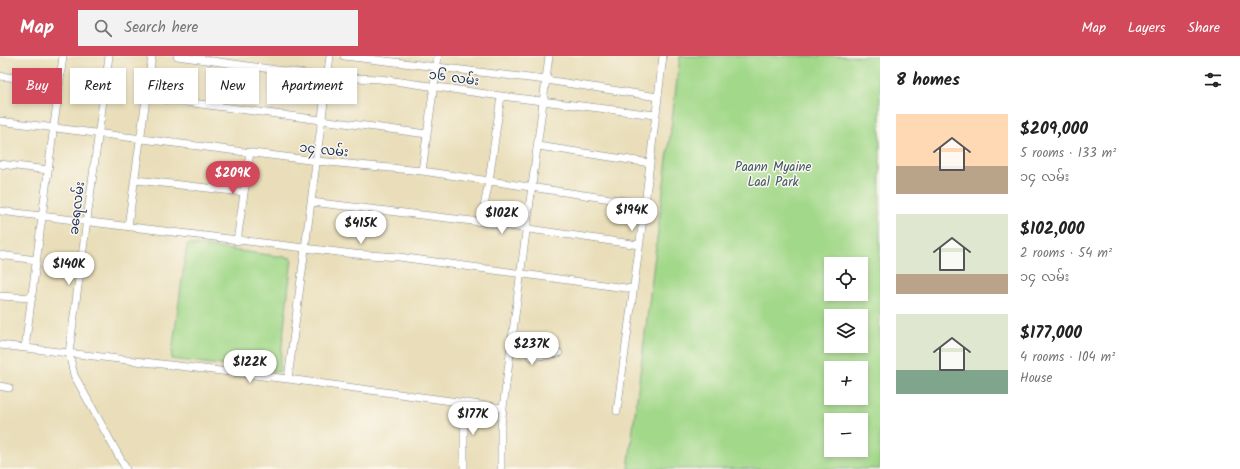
<!DOCTYPE html>
<meta charset="utf-8">
<style>
body{margin:0;font-family:Kalam,"Noto Sans Myanmar",sans-serif;background:#f2f2f2;color:#222;height:100vh;display:flex;flex-direction:column;font-size:15px;white-space:nowrap}
*{box-sizing:border-box;margin:0}
p{font-size:13px;color:#767676}
.icon{flex:none;width:22px;height:22px;fill:none;stroke:currentColor;stroke-width:2;stroke-linecap:round;stroke-linejoin:round}
.map{position:relative;flex:1;overflow:hidden}
.panel{display:flex;flex-direction:column;background:#fff;width:360px}
.panel>*{flex:none}
.top-card{position:absolute;left:12px;top:12px;width:380px;height:36px;display:flex;gap:8px}
.tools{position:absolute;left:824px;top:201px;display:grid;gap:8px}
.tools a{display:grid;place-items:center;width:44px;height:44px;border-radius:0px;background:#fff;box-shadow:0 2px 6px #0003;font-size:20px}
.price{position:absolute;translate:-50% -34px;padding:0 9px;border-radius:14px;background:#fff;color:#222;font-size:13px;line-height:26px;filter:drop-shadow(0 1px 2px #0008)}
.price::after{content:'';position:absolute;left:50%;top:24px;width:12px;height:9px;margin-left:-6px;background:inherit;clip-path:polygon(0 0,100% 0,50% 100%)}
.price.selected{background:#d1495b;color:#fff}
ul{padding:0;list-style:none}
li{display:flex;align-items:center;gap:12px;height:100px;padding:0 16px}
li span{display:grid;place-items:center;flex:none;width:112px;height:80px;border-radius:0px;color:#555}
li>.icon{margin-inline-start:auto}
span .icon{width:48px;height:48px;fill:#fffc;stroke-width:1}
li b{font-size:17px}
h2{display:flex;justify-content:space-between;align-items:center;height:48px;padding:0 16px;font-size:17px}
.pill{padding:0 14px;border-radius:0px;background:#fff;box-shadow:0 2px 6px #0003;font-size:14px;line-height:36px}
.pill.selected{background:#d1495b;color:#fff}
header{display:flex;align-items:center;gap:24px;box-sizing:border-box;height:56px;padding:0 20px;background:#d1495b;color:#fff}
header strong{font-size:19px}
nav{display:flex;gap:22px;margin-inline-start:auto;font-size:14px}
.search{width:280px;height:36px;background:#f2f2f2;display:flex;align-items:center;gap:10px;box-sizing:border-box;padding:0 14px;border-radius:0px;color:#767676;font-size:15px}
main{display:flex;flex:1;min-height:0}
.map>svg:first-child{display:block}
.green{fill:#a2d889;stroke:#5e8474;fill-rule:evenodd}
.lines{fill:none;stroke-linecap:round;stroke-linejoin:round}
.street-casing{stroke:#82868c;stroke-width:8}
.street{stroke:#fff;stroke-width:7}
.labels{text-anchor:middle;stroke-width:3;stroke-linejoin:round;paint-order:stroke}
.street-label{font-size:13px;fill:#1b2f5e;stroke:#fbf7ec}
.park-label{font-size:13px;fill:#3d5969;stroke:#fbf7ec}
</style>
<header>
<strong>Map</strong>
<div class="search"><svg class="icon" aria-label="search" viewBox="0 0 24 24"><circle cx="10" cy="10" r="6"/><path d="M15 15l6 6"/></svg>Search here</div>
<nav><a>Map</a><a>Layers</a><a>Share</a></nav>
</header>
<main>
<div class="map">
<svg width="880" height="413" viewBox="0 0 880 413">
<rect width="100%" height="100%" fill="#fbf7ec"/>
<filter id="ink" filterUnits="userSpaceOnUse"><feTurbulence type="fractalNoise" baseFrequency=".025" numOctaves="2"/><feDisplacementMap in="SourceGraphic" scale="8" xChannelSelector="R" yChannelSelector="G"/><feConvolveMatrix kernelMatrix="1 2 1 2 8 2 1 2 1" color-interpolation-filters="sRGB"/></filter>
<filter id="wash" filterUnits="userSpaceOnUse"><feTurbulence type="fractalNoise" baseFrequency=".012" numOctaves="4" result="noise"/><feDisplacementMap in="SourceGraphic" scale="16" xChannelSelector="R" yChannelSelector="G"/><feGaussianBlur stdDeviation="0.9" result="paint"/><feColorMatrix in="noise" values="0 0 0 0 0 0 0 0 0 0 0 0 0 0 0 0 0 1.4 0 .05"/><feComposite in="paint" operator="in"/></filter>
<g filter="url(#wash)">
<rect width="100%" height="100%" fill="#e9deb9"/>
<path class="green" d="M680 0H880V413H628ZM831 208H861V238H831ZM831 260H861V290H831ZM831 312H861V342H831ZM831 364H861V394H831Z
M187 188 292 202 279 316 171 303Z"/>
</g>
<g filter="url(#ink)">
<g class="lines">
<defs>
<path id="street" d="M109 0 69 297 74 319 126 413
M177 0 327 21 380 23 501 40 655 59
M344 0 546 24 658 41
M0 20 59 27
M147 41 427 78
M0 65 317 105 422 115 645 148
M538 90 650 107
M0 108 48 114
M422 115 438 0
M136 124 243 136
M311 146 481 166 639 189
M0 155 354 198 399 201 633 233
M481 166 489 125 501 40
M128 170 152 0
M237 185 250 96
M0 199 36 204
M0 240 32 242
M512 286 519 288 532 301 559 297
M0 289 288 323 503 352
M25 292 63 0
M288 323 330 0
M0 330 9 332
M617 355 645 148 663 0
M464 413V347
M501 413V371L503 352 549 0"/>
</defs>
<use href="#street" class="street-casing"/>
<use href="#street" class="street"/>
</g>
</g>
<g class="labels">
<g class="street-label">
<text transform="translate(454 21) rotate(8)" y="5">၁၆ လမ်း</text>
<text transform="translate(324 93) rotate(6)" y="5">၁၄ လမ်း</text>
<text transform="translate(76 152) rotate(-83)" y="5">ခရေလမ်း</text>
</g>
<g class="park-label">
<text x="773" y="115">Paann Myaine<tspan x="773" dy="15">Laal Park</tspan></text>
</g>
</g>
</svg>
<div class="tools">
<a><svg class="icon" aria-label="locate" viewBox="0 0 24 24"><circle cx="12" cy="12" r="6"/><path d="M12 2v4M12 18v4M2 12h4M18 12h4"/></svg></a>
<a><svg class="icon" aria-label="layers" viewBox="0 0 24 24"><path d="M12 4l9 5-9 5-9-5zM3 14l9 5 9-5"/></svg></a>
<a>+</a>
<a>−</a>
</div>
<b class="price selected" style="left:233px;top:139px">$209K</b>
<b class="price" style="left:632px;top:176px">$194K</b>
<b class="price" style="left:502px;top:179px">$102K</b>
<b class="price" style="left:361px;top:189px">$415K</b>
<b class="price" style="left:69px;top:230px">$140K</b>
<b class="price" style="left:532px;top:310px">$237K</b>
<b class="price" style="left:250px;top:328px">$122K</b>
<b class="price" style="left:473px;top:380px">$177K</b>
<div class="top-card">
<a class="pill selected">Buy</a>
<a class="pill">Rent</a>
<a class="pill">Filters</a>
<a class="pill">New</a>
<a class="pill">Apartment</a>
</div>
</div>
<section class="panel">
<h2>8 homes<svg class="icon" aria-label="filters" viewBox="0 0 24 24"><path d="M4 7h16M4 17h16"/><circle cx="9" cy="7" r="2"/><circle cx="15" cy="17" r="2"/></svg></h2>
<ul>
<li><span style="background:linear-gradient(#ffd9b3 65%,#b9a48a 0)"><svg class="icon" aria-label="home" viewBox="0 0 24 24"><path d="M3 11l9-7 9 7M6 9v11h12V9"/></svg></span><div><b>$209,000</b><p>5 rooms · 133 m²</p><p>၁၄ လမ်း</p></div></li>
<li><span style="background:linear-gradient(#dfe7d0 75%,#b9a48a 0)"><svg class="icon" aria-label="home" viewBox="0 0 24 24"><path d="M3 11l9-7 9 7M6 9v11h12V9"/></svg></span><div><b>$102,000</b><p>2 rooms · 54 m²</p><p>၁၄ လမ်း</p></div></li>
<li><span style="background:linear-gradient(#dfe7d0 70%,#7fa58c 0)"><svg class="icon" aria-label="home" viewBox="0 0 24 24"><path d="M3 11l9-7 9 7M6 9v11h12V9"/></svg></span><div><b>$177,000</b><p>4 rooms · 104 m²</p><p>House</p></div></li>
</ul>
</section>
</main>
